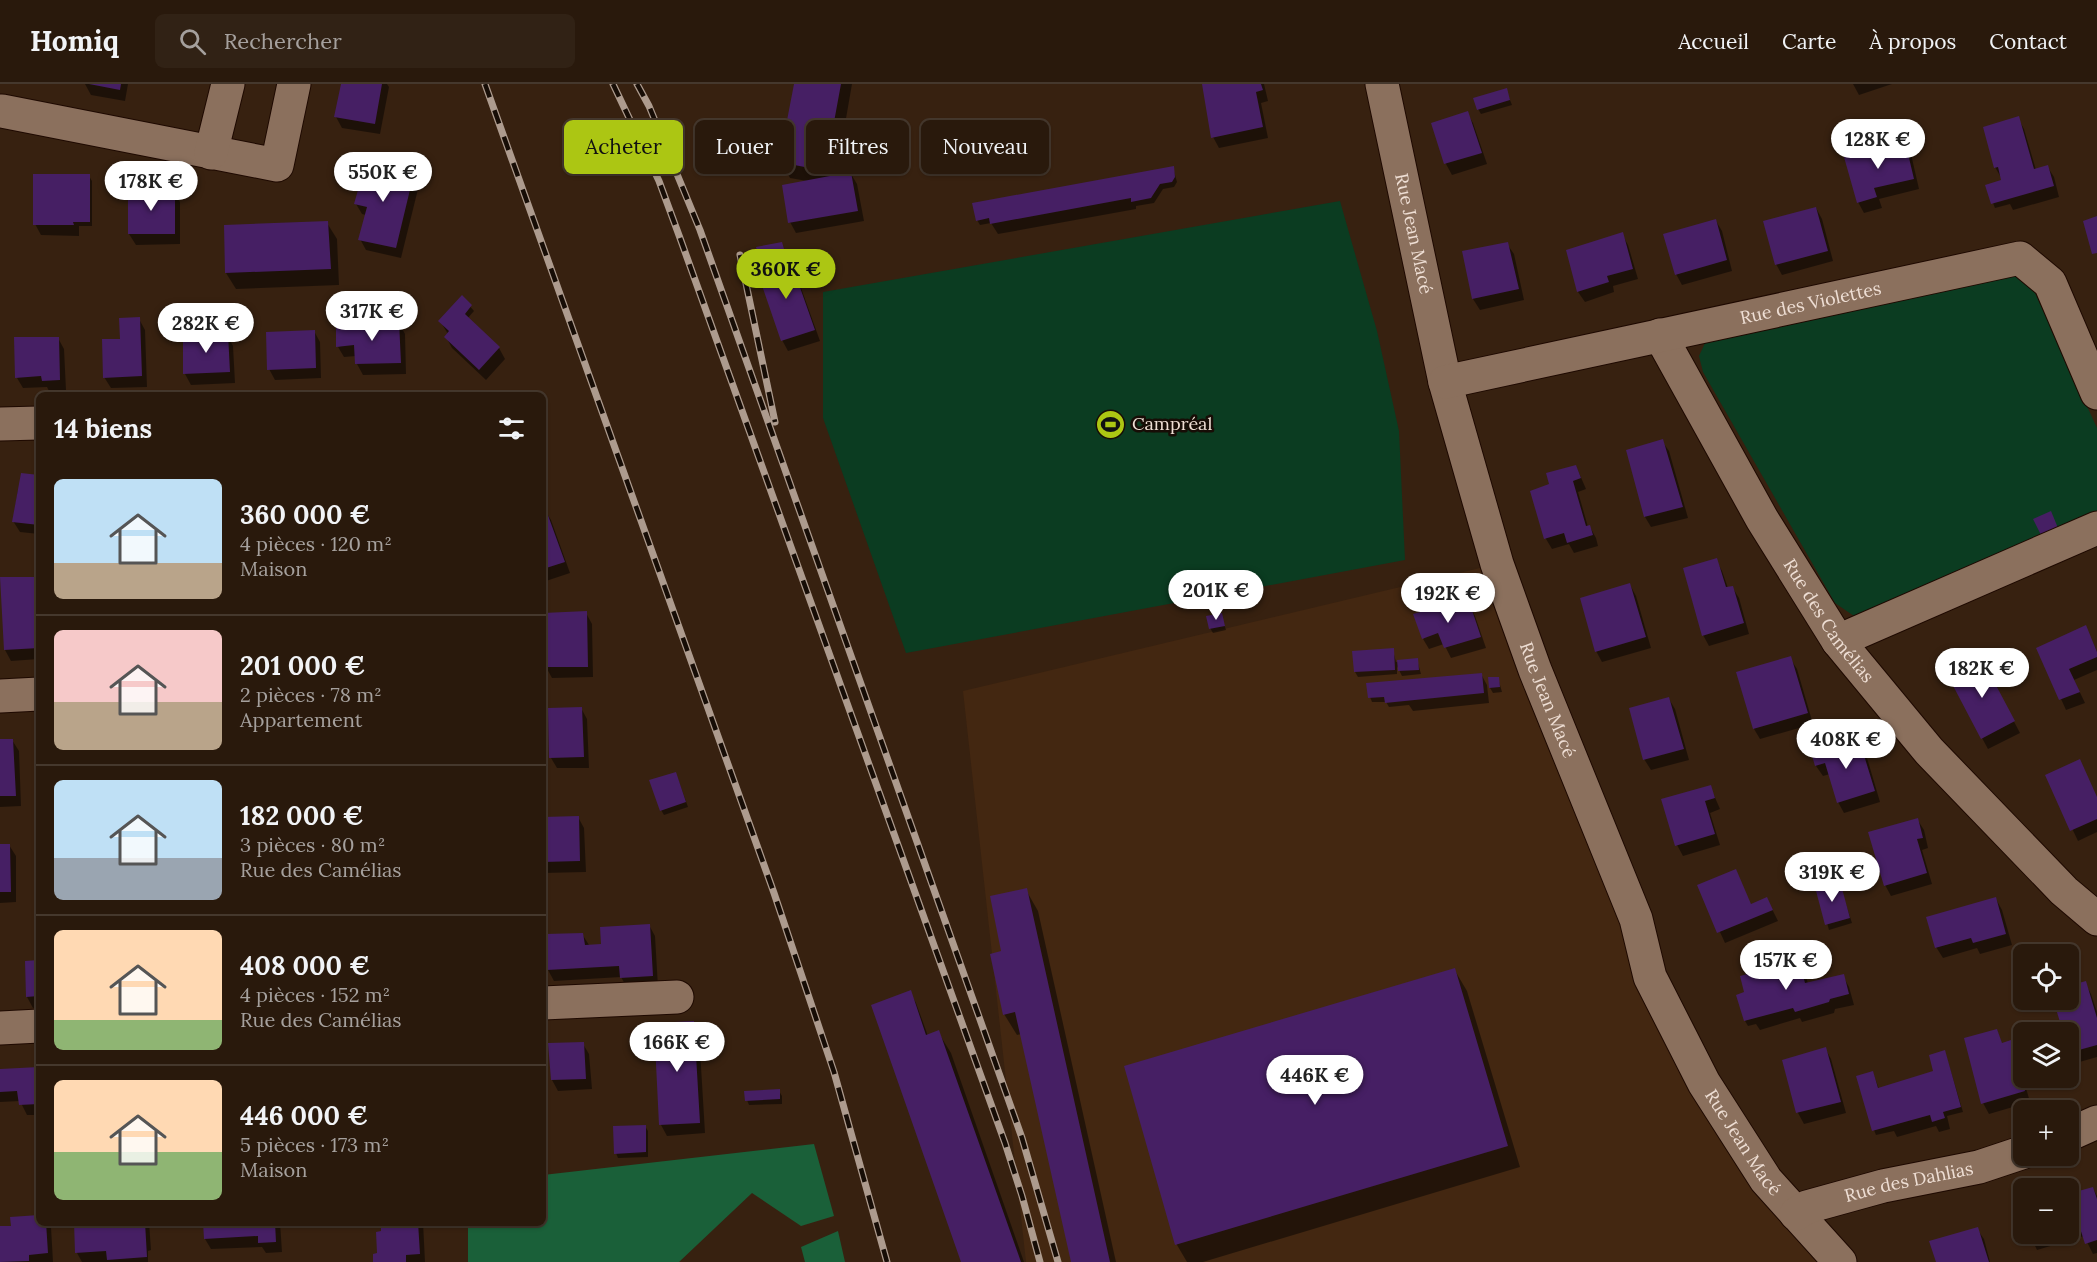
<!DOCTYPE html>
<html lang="fr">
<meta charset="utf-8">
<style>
body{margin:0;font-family:Lora,serif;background:#312215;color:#f1f3f6;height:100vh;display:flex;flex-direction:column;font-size:22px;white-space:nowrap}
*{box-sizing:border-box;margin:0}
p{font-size:20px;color:#a5a09d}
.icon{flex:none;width:33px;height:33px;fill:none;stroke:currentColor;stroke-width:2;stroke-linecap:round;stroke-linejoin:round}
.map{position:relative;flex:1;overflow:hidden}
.drawer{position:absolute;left:36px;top:308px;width:510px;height:834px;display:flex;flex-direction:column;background:#29190c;border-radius:9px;box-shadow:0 2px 4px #0004,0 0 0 2px #45382d}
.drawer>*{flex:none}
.top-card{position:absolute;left:564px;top:36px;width:570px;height:54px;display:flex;gap:12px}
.fabs{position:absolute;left:2013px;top:860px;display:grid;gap:12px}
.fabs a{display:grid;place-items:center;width:66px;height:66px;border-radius:9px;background:#29190c;box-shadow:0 2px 4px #0004,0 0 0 2px #45382d;font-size:30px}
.price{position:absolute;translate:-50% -51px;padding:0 14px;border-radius:21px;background:#fff;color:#222;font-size:20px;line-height:39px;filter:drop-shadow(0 2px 3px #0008)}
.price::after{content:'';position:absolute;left:50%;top:36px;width:18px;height:14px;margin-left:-9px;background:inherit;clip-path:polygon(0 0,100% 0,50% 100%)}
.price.current{background:#acc613;color:#111}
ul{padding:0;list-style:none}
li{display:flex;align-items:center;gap:18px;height:150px;padding:0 18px}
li+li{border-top:2px solid #45382d}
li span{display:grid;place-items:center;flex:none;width:168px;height:120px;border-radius:9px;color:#555}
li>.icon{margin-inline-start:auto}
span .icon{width:72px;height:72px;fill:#fffc;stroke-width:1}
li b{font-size:26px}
h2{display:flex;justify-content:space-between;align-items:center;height:72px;padding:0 18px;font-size:26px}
.chip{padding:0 21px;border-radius:9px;background:#29190c;box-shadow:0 2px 4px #0004,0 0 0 2px #45382d;font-size:21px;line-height:54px}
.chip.current{background:#acc613;color:#111}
header{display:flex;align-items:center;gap:36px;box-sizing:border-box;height:84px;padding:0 30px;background:#29190c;border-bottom:2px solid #45382d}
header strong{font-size:28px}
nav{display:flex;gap:33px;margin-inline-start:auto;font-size:21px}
.search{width:420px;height:54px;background:#312215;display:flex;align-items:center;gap:15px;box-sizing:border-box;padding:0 21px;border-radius:9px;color:#a5a09d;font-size:22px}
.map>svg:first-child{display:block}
.built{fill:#432711}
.green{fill:#0b3c21}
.forest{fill:#1a6039}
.shadow{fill:#0007}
.building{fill:#461f64}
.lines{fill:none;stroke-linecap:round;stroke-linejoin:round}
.minor-casing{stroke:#1e0900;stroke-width:35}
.minor{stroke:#8b705d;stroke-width:33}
.rail-casing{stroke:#ad9b8e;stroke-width:7}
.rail{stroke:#170d06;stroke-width:4.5;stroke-dasharray:14;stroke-linecap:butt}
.labels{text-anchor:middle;stroke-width:5;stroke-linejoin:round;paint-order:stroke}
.street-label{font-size:18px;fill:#eeded4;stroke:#170d06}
.poi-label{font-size:18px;fill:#eeded4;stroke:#170d06;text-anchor:start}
</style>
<header>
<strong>Homiq</strong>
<div class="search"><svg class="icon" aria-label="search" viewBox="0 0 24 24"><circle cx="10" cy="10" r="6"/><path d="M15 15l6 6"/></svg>Rechercher</div>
<nav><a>Accueil</a><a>Carte</a><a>À propos</a><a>Contact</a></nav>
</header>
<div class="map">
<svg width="2097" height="1178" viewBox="0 0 2097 1178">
<rect width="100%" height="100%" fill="#372110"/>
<path class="built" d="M1497 480 1650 893 1840 1178H1026L963 607Z"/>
<path class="green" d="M1340 117 1377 247 1399 347 1405 476 906 569 823 334V208Z
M2010 190 2019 192 2031 200 2097 344V429L1873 528 1854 532 1835 519 1703 288 1699 272 1705 259Z"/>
<path class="forest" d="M814 1060 834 1132 801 1142 752 1109 679 1178H468V1139L543 1138V1091Z
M838 1147 845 1178H805L801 1163Z"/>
<path class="shadow" d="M85 0H128L125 17 91 11Z
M342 0H387L389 3 380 50 342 44 336 33Z
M795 0H852L836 92 851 90 857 100 864 137 796 149 790 138 807 97 790 94 781 77Z
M1204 0H1264L1268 17 1261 19 1268 54 1219 64 1213 53Z
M1853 0H1892L1859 11Z
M1506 6 1512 21 1481 30 1478 25Z
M1467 29 1473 39 1487 80 1452 91 1446 80 1432 40Z
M2018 34 2024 45 2036 86 2047 82 2054 93 2059 113 2013 126 2010 120 1995 124 1993 119 2003 97 1995 83Z
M1905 59 1911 70 1919 105 1879 115 1882 124 1864 129 1858 118Z
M1173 84 1177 98 1174 103 1163 105 1154 119 1136 122V125L998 150 991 139 980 141 977 136Z
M413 90 419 101 401 174 366 166 360 155 366 131 362 130 356 120Z
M89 92 92 97V142H79V152L41 151 35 140Z
M174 107 180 118V160L136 161 129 150Z
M1816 124 1822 135 1833 177 1782 191 1776 180Z
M1716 137 1722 147 1732 187 1682 201 1676 190Z
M327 139 337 155 339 201 236 205 226 189 225 143Z
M1622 150 1628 161 1638 195 1613 202 1614 208 1585 218 1578 208Z
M1507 160 1514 170 1524 216 1480 226 1473 215 1464 169Z
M784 165 785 170 763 174 760 169Z
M789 177 795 187 820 257 788 267 782 256Z
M462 213 474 227 467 235 499 264 505 275 486 296 452 264 446 253 448 250 440 237Z
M139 235 145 246 147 303 111 304 104 293 121 256Z
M399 239 405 250 406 290 363 291 357 280 356 272 344 273 338 263Z
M314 247 320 258 321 294 275 296 269 285Z
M227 251 233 262 235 299 191 301 185 290Z
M58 254 64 265 66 306 49 307 47 303 23 304 17 294Z
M1662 357 1669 367 1688 434 1651 443 1645 433 1628 367Z
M1576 382 1586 405 1578 408 1588 443H1590L1596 454 1598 462 1574 469 1569 460 1552 465 1546 455 1532 408 1551 401Z
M39 393V450L20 448 13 437 18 406Z
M544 425 551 436 570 489 543 498Z
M1716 476 1722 487 1728 504 1732 503 1739 514 1749 550 1709 562 1703 551Z
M39 494V575L11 577 5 566Z
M1630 501 1636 512 1651 564 1602 578 1596 567Z
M1469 521 1475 532 1486 564 1451 574 1444 560 1429 565 1423 555 1453 526Z
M586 529 592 540 593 593 552 594 546 583Z
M1221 530 1226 546 1213 549 1210 544Z
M2091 554 2097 568V586L2074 596 2085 619 2066 626 2038 564Z
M1393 566 1396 578 1417 576 1421 590 1402 592 1397 582V590L1358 593 1355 588 1353 569Z
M1790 574 1797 585 1813 640 1760 655 1754 645 1738 589Z
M1988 588 2020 649 1988 665 1982 654Z
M1481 590 1487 601 1489 619 1413 627 1409 621 1389 623 1386 618H1372L1370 613Z
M1498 594 1502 608 1493 609 1490 604Z
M1669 615 1675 625 1689 676 1651 686 1644 675Z
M581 624 587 635 589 684H557L551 674Z
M12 656 19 667 21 722 0 723V657Z
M1859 657 1865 667 1880 718 1844 729 1838 718 1830 690 1823 692 1816 682 1813 669Z
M2047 692 2097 714V748L2078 757Z
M678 695 688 723 664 731 661 726Z
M1710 702 1720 725 1710 729 1720 761 1683 772 1677 761Z
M578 733 584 744 586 788 543 789V734Z
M1917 735 1924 746 1928 764 1922 766 1932 800 1891 812 1885 801Z
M9 761 16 772V818L0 819V762Z
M1736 787 1751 821 1767 815 1778 837 1725 859 1699 802Z
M1839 799 1852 839 1829 846 1817 804Z
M1026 806 1038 827 1116 1178H1072L1021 950 1017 951 1004 930 1003 868Z
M1996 815 2002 826 2012 861 1980 870 1977 864 1943 874 1936 863Z
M649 841 655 852 658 903 627 904 621 893 554 897 548 886 547 852 582 850 589 861 603 862Z
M39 877V923L33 924 27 913Z
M1798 877 1805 888 1808 900 1843 892 1849 903 1854 921 1835 925 1834 929 1802 938 1800 934 1760 946 1756 940 1748 942 1745 937Z
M1454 885 1467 907 1520 1083 1203 1178H1187L1177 1161 1126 983Z
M2085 899 2091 910 2097 928V973L2076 979 2070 968 2068 948H2064L2056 919 2034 926 2028 915H2068Z
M910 908 916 919 928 952 938 948 951 969 1024 1178H963Z
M693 939 699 949 705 1049 667 1052 661 1041Z
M1997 946 2002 960 2010 958 2016 969 2030 1018 1989 1030 1983 1019Z
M583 960 589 970 592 1005 558 1007 552 996Z
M1825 964 1831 975 1846 1029 1804 1040 1798 1029 1783 977Z
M1945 968 1963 1028 1947 1032 1950 1045 1939 1048 1936 1042 1897 1053 1894 1047 1876 1051 1874 1046 1873 989 1879 1005 1936 995Z
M39 985V1031H27L20 1017 0 1018V986Z
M779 1007 782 1012V1020L749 1021 747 1016Z
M645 1042 648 1047V1073L618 1074 616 1069Z
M2093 1104 2097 1112V1169L2093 1170 2084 1152 2037 1166 2029 1149H2068V1112Z
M39 1132V1138H49L51 1143 53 1178H0V1144L13 1143Z
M76 1138H149L151 1166 148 1167V1178H82L77 1169Z
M205 1138H280L282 1168 266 1169 262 1163 211 1165 205 1155Z
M382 1138H423L425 1178H375L379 1171 383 1149Z
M1977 1145 1984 1155 1990 1178H1937Z"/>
<path class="building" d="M89 0H121L120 6Z
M341 0H382L375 40 334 33Z
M794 0H841L825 87 779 78Z
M1202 0H1261L1263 6 1256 8 1263 43 1211 54Z
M1507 4 1510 16 1477 26 1473 14Z
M1468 27 1482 69 1444 80 1431 39Z
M2019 32 2034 85 2048 81 2054 102 1991 120 1985 101 2001 96 1998 83 1994 84 1983 43Z
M1905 57 1914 95 1874 104 1877 113 1857 119 1844 73Z
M366 78 414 89 396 164 358 156 367 123 354 120Z
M1174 82 1175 93 1172 98 1160 100 1151 114 1131 118V114L990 140 989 134 976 137 972 119Z
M851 88 858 127 788 139 782 101Z
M33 90H90V138H73L74 141H33Z
M128 105 175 106V150H128Z
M1816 123 1828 167 1775 181 1763 137Z
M2097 132V169L2092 170 2083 137Z
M1716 135 1727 176 1675 191 1663 150Z
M328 137 331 185 225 189 224 141Z
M1623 148 1633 185 1607 192 1609 198 1577 208 1566 166Z
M782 158 784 165 758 170 756 163Z
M1508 158 1519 205 1472 215 1462 167Z
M790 175 815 246 781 257 757 187Z
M462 211 472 221 465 230 500 263 479 286 444 253 449 247 438 237Z
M140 233 142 292 103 294 102 255H120L119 234Z
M399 237 401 279 355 280 354 261 336 263V242H355V240Z
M315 246 316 284 267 286 266 248Z
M228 249 230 288 183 290V252Z
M14 253H59L60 296 42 297 41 292 15 294Z
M1663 355 1683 423 1644 433 1626 366Z
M1576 381 1581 394 1573 397 1586 442 1590 441 1593 451 1567 459 1564 449 1544 455 1530 407 1549 400 1546 389Z
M21 389 39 391V441L12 438Z
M545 423 565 478 543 485V424Z
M2051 427 2058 444 2041 451 2033 435Z
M1717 474 1726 503 1733 502 1744 539 1702 552 1683 484Z
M0 493H39V564L4 566Z
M1630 499 1646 553 1595 568 1580 514Z
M1451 519 1453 524 1470 520 1481 553 1444 564 1438 549 1422 555 1413 530Z
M587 527 588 583H545L543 529Z
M1222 529 1225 542 1209 545 1206 532Z
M2086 541 2097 568V573L2069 585 2080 608 2059 616 2036 564Z
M1394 564 1395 586 1354 588 1352 567Z
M1791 572 1808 629 1753 645 1736 588Z
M1418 574 1419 586 1398 587 1397 576Z
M1982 575 2015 637 1981 655 1949 594Z
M1482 589 1484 609 1385 619 1384 613 1368 614 1366 599Z
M1488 593H1499L1500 603 1489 604Z
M1669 613 1684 665 1643 676 1629 624Z
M582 623 584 673 549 674 548 624Z
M0 655H13L16 712H0Z
M1859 655 1875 707 1837 719 1825 679 1815 682 1811 668Z
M2080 675 2097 713V735L2070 747 2045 691Z
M676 688 686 718 660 727 649 696Z
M1711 701 1715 714 1705 717 1715 750 1675 762 1661 715Z
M579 732 580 777 543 778V733Z
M1918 734 1923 754 1917 755 1927 789 1884 802 1868 748Z
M0 760H10L11 808H0Z
M1736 785 1751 820 1767 813 1773 826 1717 849 1697 801Z
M1840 797 1850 834 1825 841 1815 803Z
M1027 804 1110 1178H1071L1015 928 1003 931 990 870 1001 867 990 812Z
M1996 813 2006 850 1973 859 1971 854 1935 864 1926 833Z
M650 840 653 892 620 894 619 882 547 886 545 850 583 849 585 861 601 860 600 843Z
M39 876V912L26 913 25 877Z
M1799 876 1805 899 1844 890 1849 910 1830 915 1829 918 1795 928 1793 924 1744 937 1736 911 1744 908 1740 892Z
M1455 884 1508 1062 1175 1161 1124 982Z
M2024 884V904H2023L2018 885Z
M2086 897 2097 934V961L2068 969V948H2063L2053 915H2068V902Z
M911 906 926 951 939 946 1021 1178H961L871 921Z
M694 937 700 1039 659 1041 654 939Z
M1997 945 2002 959 2011 956 2025 1007 1981 1020 1964 954Z
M584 958 586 995 551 996 548 959Z
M1826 963 1841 1018 1796 1029 1782 976Z
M1945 966 1961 1023 1943 1028 1945 1034 1932 1038 1930 1031 1872 1047 1856 992 1873 987 1878 1004 1933 987 1929 971Z
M39 983V1020L19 1021 17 1007 0 1008V985Z
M780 1005V1015L745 1017 744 1007Z
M646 1041V1068L614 1070 613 1042Z
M2093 1103 2097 1115V1156L2085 1160 2079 1141 2068 1144V1110Z
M39 1131V1138H46L48 1169 29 1171V1177L0 1178V1142H11L10 1133Z
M74 1138H145L147 1173 107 1176 106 1167 75 1169Z
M203 1138H275L276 1158 258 1159V1152L204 1155Z
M381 1138H418L420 1170 406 1171V1178H373V1170L377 1169 376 1148 381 1147Z
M1978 1143 1989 1178H1936L1929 1157Z
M2027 1149H2049L2050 1150 2029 1155Z"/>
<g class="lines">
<defs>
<g id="minor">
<path id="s1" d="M1382 0 1445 298 1497 480 1535 586 1636 835 1650 893 1704 999 1766 1096 1840 1178"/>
<path d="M2 27 277 81 294 0"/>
<path d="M211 69 228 0"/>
<path id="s2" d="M1660 251 1762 435 1838 557 1929 667 2064 807 2097 835"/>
<path id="s3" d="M1445 298 2020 174 2050 199 2097 309"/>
<path d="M0 340 39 339"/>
<path d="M1838 557 2097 444"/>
<path d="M0 612 39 610"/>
<path d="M543 919 677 913"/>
<path d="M0 944 39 942"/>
<path d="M2068 1051 2097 1038"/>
<path id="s4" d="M1796 1130 1807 1123 1883 1102 1979 1083 2024 1068"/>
</g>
</defs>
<use href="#minor" class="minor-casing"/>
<use href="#minor" class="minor"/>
<defs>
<path id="rail" d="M485 0 774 809 834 988 887 1178
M613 0 659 97 680 154 1005 1059 1022 1112 1040 1178
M637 0 649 22 700 146 1022 1054 1058 1178
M740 171 775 338"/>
</defs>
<use href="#rail" class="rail-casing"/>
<use href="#rail" class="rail"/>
</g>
<defs>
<symbol id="stadium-disc" viewBox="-11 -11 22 22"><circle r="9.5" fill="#acc613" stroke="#170d06"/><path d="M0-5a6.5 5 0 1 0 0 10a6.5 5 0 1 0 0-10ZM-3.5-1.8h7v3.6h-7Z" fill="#111"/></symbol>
</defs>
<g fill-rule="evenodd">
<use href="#stadium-disc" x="1094" y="324" width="33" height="33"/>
</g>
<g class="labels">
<g class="street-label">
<text dy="6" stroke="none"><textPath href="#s1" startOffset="153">Rue Jean Macé</textPath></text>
<text dy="6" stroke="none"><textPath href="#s3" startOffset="374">Rue des Violettes</textPath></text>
<text dy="6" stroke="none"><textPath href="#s2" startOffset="332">Rue des Camélias</textPath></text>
<text dy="6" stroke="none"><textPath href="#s1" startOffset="639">Rue Jean Macé</textPath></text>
<text dy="6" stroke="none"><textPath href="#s1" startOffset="1125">Rue Jean Macé</textPath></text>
<text dy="6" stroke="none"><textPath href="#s4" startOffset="118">Rue des Dahlias</textPath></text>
</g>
<g class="poi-label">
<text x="1132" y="346">Campréal</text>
</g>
</g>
</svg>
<div class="fabs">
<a><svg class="icon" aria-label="locate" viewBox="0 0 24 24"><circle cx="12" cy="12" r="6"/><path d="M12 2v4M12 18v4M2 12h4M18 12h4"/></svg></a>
<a><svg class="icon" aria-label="layers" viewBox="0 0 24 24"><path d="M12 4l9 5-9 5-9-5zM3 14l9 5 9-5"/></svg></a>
<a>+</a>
<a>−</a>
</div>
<b class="price" style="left:1878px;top:86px">128K €</b>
<b class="price" style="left:383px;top:119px">550K €</b>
<b class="price" style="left:151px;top:128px">178K €</b>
<b class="price current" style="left:786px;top:216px">360K €</b>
<b class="price" style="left:372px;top:258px">317K €</b>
<b class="price" style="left:206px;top:270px">282K €</b>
<b class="price" style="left:1216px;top:537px">201K €</b>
<b class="price" style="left:1448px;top:540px">192K €</b>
<b class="price" style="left:1982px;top:615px">182K €</b>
<b class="price" style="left:1846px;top:686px">408K €</b>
<b class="price" style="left:1832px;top:819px">319K €</b>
<b class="price" style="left:1786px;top:907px">157K €</b>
<b class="price" style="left:677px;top:989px">166K €</b>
<b class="price" style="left:1315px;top:1022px">446K €</b>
<div class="top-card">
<a class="chip current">Acheter</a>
<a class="chip">Louer</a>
<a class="chip">Filtres</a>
<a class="chip">Nouveau</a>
</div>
<section class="drawer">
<h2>14 biens<svg class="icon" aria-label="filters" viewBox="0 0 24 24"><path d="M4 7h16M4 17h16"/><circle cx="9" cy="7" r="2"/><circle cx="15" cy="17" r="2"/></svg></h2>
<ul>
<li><span style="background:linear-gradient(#bfe0f5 70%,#b9a48a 0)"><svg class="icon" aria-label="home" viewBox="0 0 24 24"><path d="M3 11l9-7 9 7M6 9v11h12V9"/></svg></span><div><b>360 000 €</b><p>4 pièces · 120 m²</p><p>Maison</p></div></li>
<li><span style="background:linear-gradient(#f6c9c9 60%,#b9a48a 0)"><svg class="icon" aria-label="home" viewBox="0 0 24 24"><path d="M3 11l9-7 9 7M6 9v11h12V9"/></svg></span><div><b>201 000 €</b><p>2 pièces · 78 m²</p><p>Appartement</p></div></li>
<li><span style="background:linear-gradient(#bfe0f5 65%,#9aa5b1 0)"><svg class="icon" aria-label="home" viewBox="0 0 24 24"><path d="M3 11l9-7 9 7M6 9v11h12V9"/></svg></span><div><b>182 000 €</b><p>3 pièces · 80 m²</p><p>Rue des Camélias</p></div></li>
<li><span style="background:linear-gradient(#ffd9b3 75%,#8fb573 0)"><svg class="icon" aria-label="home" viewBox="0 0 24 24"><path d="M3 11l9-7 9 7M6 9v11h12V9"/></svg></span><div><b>408 000 €</b><p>4 pièces · 152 m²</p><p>Rue des Camélias</p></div></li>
<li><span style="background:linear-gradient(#ffd9b3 60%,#8fb573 0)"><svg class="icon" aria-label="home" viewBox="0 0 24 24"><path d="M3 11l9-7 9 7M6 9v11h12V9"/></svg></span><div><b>446 000 €</b><p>5 pièces · 173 m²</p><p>Maison</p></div></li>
</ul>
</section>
</div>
